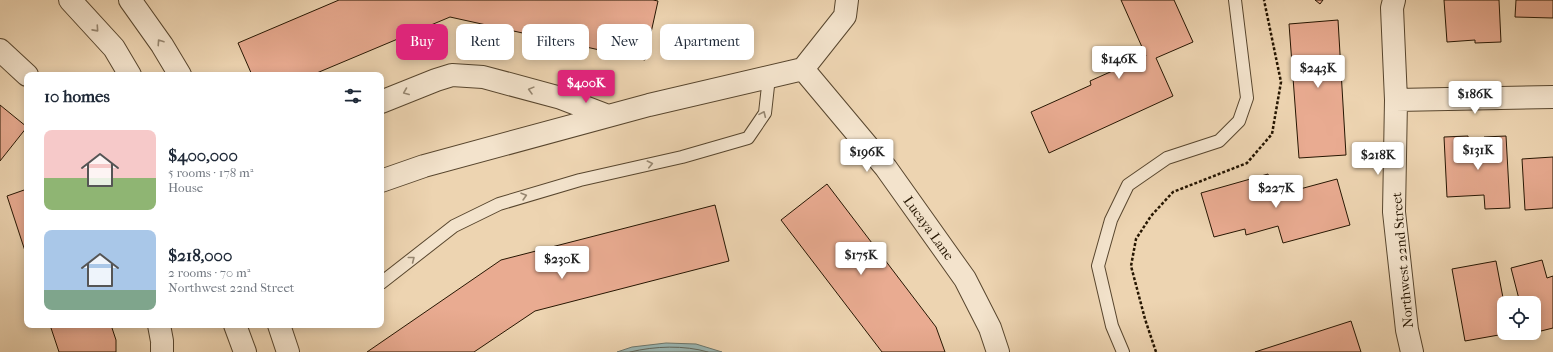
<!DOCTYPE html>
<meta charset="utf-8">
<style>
body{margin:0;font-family:"IM FELL French Canon",serif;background:#f6f6f7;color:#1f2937;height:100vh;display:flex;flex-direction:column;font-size:15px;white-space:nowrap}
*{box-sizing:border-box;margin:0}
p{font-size:13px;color:#747a83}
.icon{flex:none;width:22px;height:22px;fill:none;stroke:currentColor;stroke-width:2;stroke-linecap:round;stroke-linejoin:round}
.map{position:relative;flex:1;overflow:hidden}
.drawer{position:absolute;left:24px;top:72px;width:360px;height:256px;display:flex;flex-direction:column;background:#fff;border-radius:8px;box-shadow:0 2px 10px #0003}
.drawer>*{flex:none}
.banner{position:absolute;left:396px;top:24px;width:380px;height:36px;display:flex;gap:8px}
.buttons{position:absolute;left:1497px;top:296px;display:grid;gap:8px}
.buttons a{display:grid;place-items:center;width:44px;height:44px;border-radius:8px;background:#fff;box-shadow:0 2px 10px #0003;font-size:20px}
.price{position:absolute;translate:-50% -34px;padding:0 9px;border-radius:4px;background:#fff;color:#222;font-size:13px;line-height:26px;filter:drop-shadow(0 1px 2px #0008)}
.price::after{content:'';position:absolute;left:50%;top:24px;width:12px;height:9px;margin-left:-6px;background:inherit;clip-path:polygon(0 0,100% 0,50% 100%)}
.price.active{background:#db2777;color:#fff}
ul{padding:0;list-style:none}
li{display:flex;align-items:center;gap:12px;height:100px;padding:0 20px}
li span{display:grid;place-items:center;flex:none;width:112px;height:80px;border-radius:8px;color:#555}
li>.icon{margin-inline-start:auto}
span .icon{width:48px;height:48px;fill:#fffc;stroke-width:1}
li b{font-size:17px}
h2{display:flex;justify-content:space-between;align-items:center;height:48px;padding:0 20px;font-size:17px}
.chip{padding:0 14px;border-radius:8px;background:#fff;box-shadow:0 2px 10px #0003;font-size:14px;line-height:36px}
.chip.active{background:#db2777;color:#fff}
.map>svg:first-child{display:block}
.water{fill:#9bb7b4;stroke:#6c776d}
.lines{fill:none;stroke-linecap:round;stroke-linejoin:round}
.shore{stroke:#60665b;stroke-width:1}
.building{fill:#e9ab91;stroke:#261602}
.lane-casing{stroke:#58462e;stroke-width:14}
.street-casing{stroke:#58462e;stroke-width:24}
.path{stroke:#261602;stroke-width:2.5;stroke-dasharray:3 2;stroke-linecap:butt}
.lane{stroke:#f3e3cc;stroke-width:12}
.street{stroke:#f3e3cc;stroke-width:22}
.oneway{stroke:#978771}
.labels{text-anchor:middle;stroke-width:3.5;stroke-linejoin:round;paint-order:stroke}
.street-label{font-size:14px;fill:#261602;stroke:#f3e3cc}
</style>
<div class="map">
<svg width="1553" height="352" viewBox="0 0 1553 352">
<rect width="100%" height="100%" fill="#edd4b1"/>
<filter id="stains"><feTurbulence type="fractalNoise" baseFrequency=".005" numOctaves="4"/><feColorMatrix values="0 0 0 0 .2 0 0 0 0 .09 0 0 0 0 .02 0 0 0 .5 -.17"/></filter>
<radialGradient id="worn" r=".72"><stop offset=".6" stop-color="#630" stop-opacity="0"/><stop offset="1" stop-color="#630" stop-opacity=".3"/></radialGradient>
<path class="water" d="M666 343 696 344 722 352H617L632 347Z"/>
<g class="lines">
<path class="shore" d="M630 352C655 346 684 345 708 352"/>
</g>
<path class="building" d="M339 0H653L658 1 645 60 450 17 312 75H252L238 43Z
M1121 0H1174L1193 42 1156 58 1173 96 1049 153 1031 112 1091 85 1090 81 1146 56Z
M1315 0H1323L1320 4Z
M1444 0H1499L1501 42 1475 43V40L1447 42Z
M1516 0H1553V18L1515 17Z
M1338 20 1346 155 1299 158 1289 24Z
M0 105 27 127 0 161Z
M1468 136 1469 150 1485 149 1484 137 1506 136 1510 208 1485 209 1484 195 1447 197 1444 137Z
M1553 157V208L1525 210 1522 159Z
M1268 174 1274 196 1337 179 1350 225 1283 243 1278 226 1246 235 1245 229 1214 237 1201 193Z
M827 184 936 327 945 352H882L781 220Z
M27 189V257L7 196Z
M715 205 729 261 535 311 474 352H367L501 260Z
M1542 260 1547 278 1553 276V328L1529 334 1528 333H1534V303H1520L1511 268Z
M1496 261 1504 303V333H1510L1465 341 1452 269Z
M1351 321 1361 352H1255Z
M50 325H111L116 340V352H59Z"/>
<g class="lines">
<defs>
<path id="lane" d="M381 283 454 226 499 204 580 180 682 157 748 138 765 113 769 77
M1123 352 1112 326 1098 266 1111 220 1128 185 1167 158 1219 141 1239 121 1247 98 1235 0"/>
<path id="street" d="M70 0 114 48 130 75
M130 0 162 45 180 75
M847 0 845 16 803 69 886 168 965 279 990 328 998 352
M1394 0 1392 8 1396 100 1394 212 1407 330 1412 352
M0 50 27 75
M1396 100 1553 97
M381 102 436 80 452 75 483 77 561 98 608 116
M381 181 424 166 649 105 803 69
M159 325 162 341V352
M235 325 245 352
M279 325 288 352"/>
</defs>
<use href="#lane" class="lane-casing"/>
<use href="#street" class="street-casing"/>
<path class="path" d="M1156 352 1145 319 1131 266 1136 239 1151 216 1173 192 1247 163 1272 134 1281 82 1264 0"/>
<use href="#lane" class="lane"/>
<use href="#street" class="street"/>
</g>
<defs><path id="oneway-chevron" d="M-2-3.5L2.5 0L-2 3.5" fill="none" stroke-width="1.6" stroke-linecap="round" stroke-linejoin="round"/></defs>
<g class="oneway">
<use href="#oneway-chevron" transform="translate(96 29) rotate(48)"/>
<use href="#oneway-chevron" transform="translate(160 42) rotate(-124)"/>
<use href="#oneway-chevron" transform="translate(531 90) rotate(-165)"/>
<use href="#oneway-chevron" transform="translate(406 92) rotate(158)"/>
<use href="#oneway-chevron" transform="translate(763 114) rotate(-66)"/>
<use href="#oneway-chevron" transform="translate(650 164) rotate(-13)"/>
<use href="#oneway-chevron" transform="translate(524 196) rotate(-16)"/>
<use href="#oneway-chevron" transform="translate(412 259) rotate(-38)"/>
</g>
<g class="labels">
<g class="street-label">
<text transform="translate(929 228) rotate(54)" y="5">Lucaya Lane</text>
<text transform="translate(1402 260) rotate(-95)" y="5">Northwest 22nd Street</text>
</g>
</g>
<rect width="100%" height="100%" filter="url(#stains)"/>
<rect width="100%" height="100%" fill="url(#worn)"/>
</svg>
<div class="buttons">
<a><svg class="icon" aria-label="locate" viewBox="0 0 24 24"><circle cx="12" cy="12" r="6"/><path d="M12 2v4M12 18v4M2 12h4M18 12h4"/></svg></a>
</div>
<b class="price" style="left:1119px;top:80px">$146K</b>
<b class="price" style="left:1318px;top:89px">$243K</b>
<b class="price active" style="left:586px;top:104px">$400K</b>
<b class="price" style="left:1475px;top:115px">$186K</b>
<b class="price" style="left:1478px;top:171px">$131K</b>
<b class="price" style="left:867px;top:173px">$196K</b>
<b class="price" style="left:1378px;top:176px">$218K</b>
<b class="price" style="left:1276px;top:209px">$227K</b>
<b class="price" style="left:861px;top:276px">$175K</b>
<b class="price" style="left:562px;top:280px">$230K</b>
<div class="banner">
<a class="chip active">Buy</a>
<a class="chip">Rent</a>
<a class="chip">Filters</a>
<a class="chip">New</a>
<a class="chip">Apartment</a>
</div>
<section class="drawer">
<h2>10 homes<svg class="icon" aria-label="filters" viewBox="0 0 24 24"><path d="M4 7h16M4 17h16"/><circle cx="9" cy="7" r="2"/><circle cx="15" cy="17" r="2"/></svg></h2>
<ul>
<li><span style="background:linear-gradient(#f6c9c9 60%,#8fb573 0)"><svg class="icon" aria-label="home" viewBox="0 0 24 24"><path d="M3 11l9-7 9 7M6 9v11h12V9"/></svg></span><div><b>$400,000</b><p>5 rooms · 178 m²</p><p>House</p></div></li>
<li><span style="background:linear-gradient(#a9c7e8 75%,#7fa58c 0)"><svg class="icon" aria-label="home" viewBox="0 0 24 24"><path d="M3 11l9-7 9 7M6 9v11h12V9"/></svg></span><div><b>$218,000</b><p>2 rooms · 70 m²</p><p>Northwest 22nd Street</p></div></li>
</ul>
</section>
</div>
